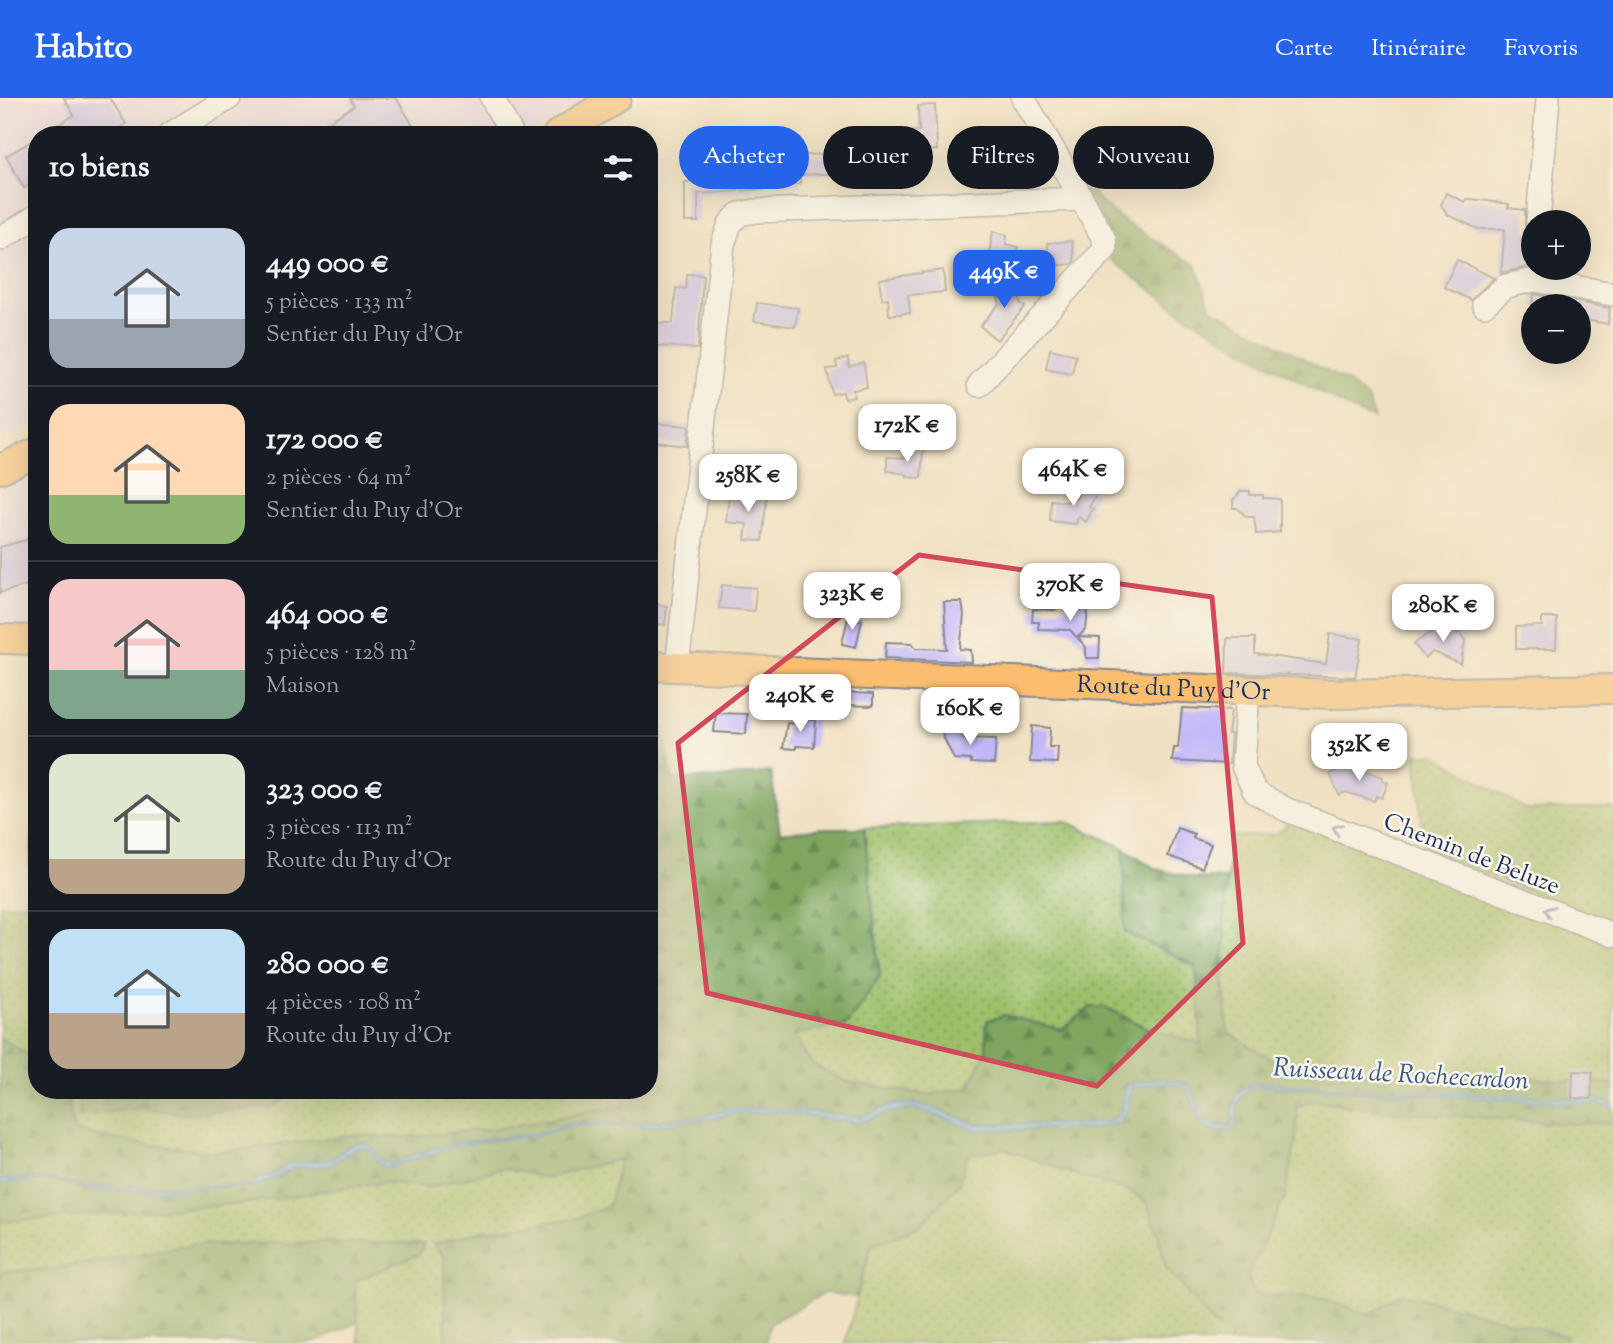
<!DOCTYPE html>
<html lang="fr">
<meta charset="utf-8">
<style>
body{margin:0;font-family:"Sorts Mill Goudy",serif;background:#242831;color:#f1f3f6;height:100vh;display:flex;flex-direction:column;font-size:26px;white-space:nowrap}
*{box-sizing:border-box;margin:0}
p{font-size:23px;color:#9ea1a6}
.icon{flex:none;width:38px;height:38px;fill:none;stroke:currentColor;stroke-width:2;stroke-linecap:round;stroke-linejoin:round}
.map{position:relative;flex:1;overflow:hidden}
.sheet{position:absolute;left:28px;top:28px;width:630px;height:973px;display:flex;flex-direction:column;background:#171b24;border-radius:28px;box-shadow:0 7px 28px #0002}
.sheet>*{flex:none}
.hud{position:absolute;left:679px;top:28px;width:665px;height:63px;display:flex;gap:14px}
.buttons{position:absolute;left:1521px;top:112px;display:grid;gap:14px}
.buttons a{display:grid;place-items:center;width:70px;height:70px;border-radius:50%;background:#171b24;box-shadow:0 7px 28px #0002;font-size:35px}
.price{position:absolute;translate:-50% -60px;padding:0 16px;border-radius:14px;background:#fff;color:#222;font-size:23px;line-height:46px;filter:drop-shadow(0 2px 4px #0008)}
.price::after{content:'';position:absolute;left:50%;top:42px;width:21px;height:16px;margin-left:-10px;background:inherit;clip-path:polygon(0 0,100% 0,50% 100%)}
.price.on{background:#2563eb;color:#fff}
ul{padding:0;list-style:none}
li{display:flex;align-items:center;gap:21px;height:175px;padding:0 21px}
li+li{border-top:2px solid #363941}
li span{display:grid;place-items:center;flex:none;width:196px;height:140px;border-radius:21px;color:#555}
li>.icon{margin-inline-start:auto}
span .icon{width:84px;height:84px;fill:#fffc;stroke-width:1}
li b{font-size:30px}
h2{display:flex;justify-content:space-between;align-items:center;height:84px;padding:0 21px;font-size:30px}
.pill{padding:0 24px;border-radius:32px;background:#171b24;box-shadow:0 7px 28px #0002;font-size:24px;line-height:63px}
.pill.on{background:#2563eb;color:#fff}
header{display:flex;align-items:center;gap:42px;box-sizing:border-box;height:98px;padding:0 35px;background:#2563eb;color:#fff}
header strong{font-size:33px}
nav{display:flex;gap:38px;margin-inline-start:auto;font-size:24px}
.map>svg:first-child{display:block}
.built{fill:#e6d3f0}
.grass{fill:url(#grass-dots);stroke:#5c7864;stroke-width:2}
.forest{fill:url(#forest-firs);stroke:#4c6a5e;stroke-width:2}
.water{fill:url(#water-waves);stroke:#4874a4;stroke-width:2}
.building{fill:#c1b6f9}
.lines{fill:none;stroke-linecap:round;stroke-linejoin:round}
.minor-casing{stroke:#868890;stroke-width:26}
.major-casing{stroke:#868890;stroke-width:32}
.minor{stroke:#fff;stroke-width:23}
.major{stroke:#fbbd6e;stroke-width:28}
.oneway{stroke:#8d97ae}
.marked{fill:none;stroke:#d1495b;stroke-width:5;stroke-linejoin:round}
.labels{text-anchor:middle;stroke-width:5;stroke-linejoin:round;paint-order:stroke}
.street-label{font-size:24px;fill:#1b2f5e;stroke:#fbf7ec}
.water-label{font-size:26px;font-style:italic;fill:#365888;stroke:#fbf7ec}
</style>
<header>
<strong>Habito</strong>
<nav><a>Carte</a><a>Itinéraire</a><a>Favoris</a></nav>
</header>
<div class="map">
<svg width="1613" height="1245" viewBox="0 0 1613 1245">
<defs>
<pattern id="grass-dots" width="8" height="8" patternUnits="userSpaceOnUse" patternTransform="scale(1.75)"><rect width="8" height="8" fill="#9dc06a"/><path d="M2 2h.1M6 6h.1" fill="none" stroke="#7f9c5a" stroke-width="1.8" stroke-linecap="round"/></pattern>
<pattern id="forest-firs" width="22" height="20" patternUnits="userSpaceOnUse" patternTransform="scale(1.75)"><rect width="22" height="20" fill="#7ea65e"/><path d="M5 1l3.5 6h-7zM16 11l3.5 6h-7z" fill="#668851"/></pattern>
<pattern id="water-waves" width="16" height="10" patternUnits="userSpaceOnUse" patternTransform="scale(1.75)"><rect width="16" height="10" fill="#75b9eb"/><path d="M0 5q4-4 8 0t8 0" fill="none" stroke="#5f97c2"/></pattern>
</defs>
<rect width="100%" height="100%" fill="#fbf7ec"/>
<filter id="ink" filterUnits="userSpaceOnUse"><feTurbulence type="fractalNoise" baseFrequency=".0143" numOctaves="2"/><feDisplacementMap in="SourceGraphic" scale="14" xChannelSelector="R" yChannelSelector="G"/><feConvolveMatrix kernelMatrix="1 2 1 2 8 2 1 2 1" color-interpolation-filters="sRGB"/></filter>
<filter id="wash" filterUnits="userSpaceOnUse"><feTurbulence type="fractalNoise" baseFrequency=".00686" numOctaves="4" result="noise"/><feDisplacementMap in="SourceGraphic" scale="28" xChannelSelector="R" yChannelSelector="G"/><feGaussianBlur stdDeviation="1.57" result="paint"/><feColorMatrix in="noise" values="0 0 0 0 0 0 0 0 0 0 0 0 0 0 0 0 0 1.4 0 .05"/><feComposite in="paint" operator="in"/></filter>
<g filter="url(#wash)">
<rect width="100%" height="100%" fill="#f1e1c3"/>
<path class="built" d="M0 0H589L529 37H37V325L0 340Z
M37 354V542L0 541V371Z"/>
<path class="grass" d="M1416 656H1434L1527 712 1613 710V826L1424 752Z
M1065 723 1124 750 1125 834 1196 869 1201 946 1145 929 1105 909H1091L1062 932 1005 917 987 923 986 954 968 990 927 997 847 984 811 965 794 937 847 926 880 878 864 730Z
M1292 723 1613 845V986L1459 975 1312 977 1286 970 1228 935C1222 870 1223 804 1231 739L1277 736Z
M33 732H37V962L0 940V807L26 805Z
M70 992H79V1017L145 1010 187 1016 272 1009 300 992H619L625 1007 501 1030 408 1039 357 1037 218 1054 134 1045 74 1033 70 1018Z
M1314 1002 1374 1012 1573 1026 1613 1025V1245H1564L1566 1238 1418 1199 1399 1196 1370 1217 1317 1199 1255 1197 1247 1179 1285 1099 1296 1042 1297 1009Z
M1004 1050 1076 1077 1129 1093 1147 1105 1159 1139 1165 1168 1214 1227 1232 1238 1230 1245H845L871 1148 921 1127 959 1085 968 1058Z
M620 1061 609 1107 579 1120 484 1133 434 1146 444 1159 446 1245H359L355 1183 419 1156 0 1174V1123L248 1105 383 1084 428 1089 503 1070 546 1080Z"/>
<path class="forest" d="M1079 85 1088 86 1099 103 1128 126 1196 167 1211 210 1347 284 1367 300 1375 321 1356 314 1233 246 1184 216 1111 162 1105 126Z
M649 586H655L672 681 719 680 771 674 780 735 823 730H864L880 878 847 926 794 937 811 965 847 984 927 997 968 990 986 954 987 923 1005 917 1062 932 1091 909H1105L1145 929 1201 946 1196 869 1125 834 1124 750 1156 771 1193 780 1226 781 1223 887 1228 935 1286 970 1312 977 1459 975 1613 986V1025L1573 1026 1374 1012 1313 1002 1297 1009 1296 1042 1285 1099 1247 1179 1255 1197 1317 1199 1370 1217 1399 1196 1418 1199 1566 1238 1564 1245H1230L1231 1238 1214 1227 1165 1168 1159 1139 1147 1105 1129 1093 1076 1077 1004 1050 968 1058 959 1085 921 1127 871 1148 856 1199 825 1195 770 1226 765 1245H446L444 1159 433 1146 484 1133 579 1120 609 1107 620 1061 546 1080 503 1070 428 1089 383 1084 248 1105 0 1124V940L37 962V992H70V1018L74 1033 134 1045 218 1054 357 1037 408 1039 501 1030 625 1007 619 992H649Z
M79 992H300L272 1009 187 1016 145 1010 79 1017Z
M324 1144 424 1146 419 1156 355 1183 358 1224 313 1245H0V1174L59 1170 189 1147Z"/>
<path class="water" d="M1157 980 1188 985 1191 988 1205 1023 1220 1028 1232 1027C1233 1018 1231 1007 1235 999 1246 976 1278 987 1297 988L1591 1001 1613 1005V1009L1594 1006 1260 988C1235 991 1237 1011 1236 1030 1225 1035 1211 1034 1202 1026L1186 988 1158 985 1131 990 1128 1011 1119 1025 1092 1031 976 1032 928 1014 912 1011 886 1015 859 1025 780 1014 731 1015 715 1020 651 1028H570L532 1039 491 1042 454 1048 388 1070 379 1065 370 1052 358 1049 328 1068 293 1070 280 1079 263 1084 257 1088 141 1093 84 1091 57 1084 36 1082 0 1086V1082L43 1080 81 1088 126 1089 253 1087 258 1080 274 1076 288 1065 328 1062 356 1044C379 1044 374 1061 390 1066L427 1052 459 1044 532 1036 570 1025H631L703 1018 730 1011 769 1010 861 1019 890 1007 914 1006 929 1009 977 1026H1090L1108 1023 1120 1016 1126 987Z"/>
<g id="blocks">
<path class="building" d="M64 0H110L126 26 109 37H42L74 17Z
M350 0H396L416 32 408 37H336L328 24 354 8Z
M935 7 937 52 872 57 871 35 919 33 918 8Z
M37 40V82L24 90 6 58Z
M1019 44 1020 65 957 69V49Z
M846 55 848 75 800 77V86L765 87V91L698 96V124H685V84H702L701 74 729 71V64L750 63V60Z
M1446 95 1465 104 1467 101 1481 102 1509 106 1508 110 1525 112V129L1531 136 1528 169 1501 175 1505 131H1478L1448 117 1441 107Z
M993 133 1007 137 1006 146 1018 149 1015 165 988 161Z
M1072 143 1074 163 1072 166 1051 168 1047 145Z
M1457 162 1494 180 1471 202 1444 189Z
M943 172 945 194 908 197 910 215 889 217 888 200 882 201 879 181Z
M687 176 703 177 698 251 649 247V225H673L676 190 686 191Z
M1018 184 1020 205 1025 209 997 242 980 228 999 206 997 187Z
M1534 196 1610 210 1608 226 1578 221V208H1532Z
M757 205 798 210 795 229 754 223Z
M1050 251 1076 257 1072 276 1046 271Z
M848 260 849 269 864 265 867 289 853 292 854 299 845 301 843 294 832 296 827 271 837 270 836 263Z
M649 325 689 328 687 348 649 343Z
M909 350 923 351 921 380 907 379V376L887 373V359L908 360Z
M1082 389 1097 395 1089 409 1093 411 1086 424 1078 419 1076 426 1050 423 1051 402 1068 404 1069 400 1076 401Z
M1241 393H1250V397H1263V400L1280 401V434L1256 436 1254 419H1247L1237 410H1233V402Z
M751 396 767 398 762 443 745 442 747 426 726 424 729 397 751 399Z
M37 439V484L0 495V449Z
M722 487 756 490 754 513 719 510Z
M1080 497 1091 510 1088 513 1086 531 1078 539 1100 540 1099 560H1086V549L1070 532 1038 531 1039 524H1032L1033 511 1053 512 1069 509Z
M944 504H962L964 517 960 551 971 552 972 564 885 560 886 544 912 545 916 550 947 551Z
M649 506 667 508 665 527 649 525Z
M848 519 862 522 856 549 842 546Z
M1542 520H1557L1556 551H1516V529L1542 528Z
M1444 526 1448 531 1452 528 1456 536 1459 534 1465 543 1461 566 1433 554 1425 560 1414 546Z
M1330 536 1362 541 1355 579 1226 575 1227 540H1255V556L1326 566Z
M837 594 873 596V608L837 607Z
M1182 610 1231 612 1228 636H1231L1229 666 1172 663 1174 650H1178Z
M716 615 747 616 746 636 714 634Z
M796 621 816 622 814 649 796 648V651L783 650 787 625 796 626Z
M959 628 964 640 996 641 994 666 971 665V662L954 661 942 636Z
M1032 628 1050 630 1049 649H1058L1057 665 1030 664Z
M1346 666 1383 679 1382 682 1388 685 1382 700 1376 698 1374 703 1346 694 1339 697 1330 676Z
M1177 730 1194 736 1193 740 1211 746 1202 770 1168 758Z
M1573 973 1593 974 1591 1001 1572 1000Z"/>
</g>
</g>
<g filter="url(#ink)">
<use href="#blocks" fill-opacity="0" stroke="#868890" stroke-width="2"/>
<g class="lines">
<defs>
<path id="minor" d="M492 0 512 37
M169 37 229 0
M1538 124 1548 0
M0 141 37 118
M1484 207 1506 188 1535 182 1613 196
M979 287 1105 151 1104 141 1082 101
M677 569 723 146 730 126 739 116 756 113 1082 101 1023 0
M1248 593 1243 668 1255 694 1287 712 1613 837"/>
<g id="major">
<path d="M557 37 616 0"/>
<path d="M0 371 37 354"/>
<path d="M0 541 37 542"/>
<path id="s1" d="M649 568 1331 596 1613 591"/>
</g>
</defs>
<use href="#minor" class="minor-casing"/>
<use href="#major" class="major-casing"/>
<use href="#minor" class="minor"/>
<use href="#major" class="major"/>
</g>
<defs><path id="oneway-chevron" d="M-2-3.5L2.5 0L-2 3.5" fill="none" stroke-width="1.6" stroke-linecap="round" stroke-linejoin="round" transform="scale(1.75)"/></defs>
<g class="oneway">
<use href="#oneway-chevron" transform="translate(1337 731) rotate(-159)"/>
<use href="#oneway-chevron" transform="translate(1549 813) rotate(-159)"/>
</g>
</g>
<path d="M0 0H1613V1245H0ZM919 457 1212 499 1243 845 1097 988 707 895 678 645Z" fill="#f1e1c3" fill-opacity=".55" fill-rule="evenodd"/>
<path class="marked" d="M919 457 1212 499 1243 845 1097 988 707 895 678 645Z"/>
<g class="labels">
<g class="street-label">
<text dy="8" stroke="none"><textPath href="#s1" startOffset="525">Route du Puy d'Or</textPath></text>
<text transform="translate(1472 755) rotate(21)" y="8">Chemin de Beluze</text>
</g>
<g class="water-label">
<text transform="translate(1401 975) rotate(3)" y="9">Ruisseau de Rochecardon</text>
</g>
</g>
</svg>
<div class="buttons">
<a>+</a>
<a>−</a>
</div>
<b class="price on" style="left:1004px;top:212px">449K €</b>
<b class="price" style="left:907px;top:366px">172K €</b>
<b class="price" style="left:1073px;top:410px">464K €</b>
<b class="price" style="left:748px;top:416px">258K €</b>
<b class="price" style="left:1070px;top:525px">370K €</b>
<b class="price" style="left:852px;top:534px">323K €</b>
<b class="price" style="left:1443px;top:546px">280K €</b>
<b class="price" style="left:800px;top:636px">240K €</b>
<b class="price" style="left:970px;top:649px">160K €</b>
<b class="price" style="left:1359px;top:685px">352K €</b>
<div class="hud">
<a class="pill on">Acheter</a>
<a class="pill">Louer</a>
<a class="pill">Filtres</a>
<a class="pill">Nouveau</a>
</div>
<section class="sheet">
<h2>10 biens<svg class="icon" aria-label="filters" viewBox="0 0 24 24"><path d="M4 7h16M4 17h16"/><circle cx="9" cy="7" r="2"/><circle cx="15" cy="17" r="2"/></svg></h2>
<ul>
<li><span style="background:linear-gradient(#c9d6e8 65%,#9aa5b1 0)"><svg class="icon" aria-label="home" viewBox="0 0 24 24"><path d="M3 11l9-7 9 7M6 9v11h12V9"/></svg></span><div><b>449 000 €</b><p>5 pièces · 133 m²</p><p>Sentier du Puy d'Or</p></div></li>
<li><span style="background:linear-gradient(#ffd9b3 65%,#8fb573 0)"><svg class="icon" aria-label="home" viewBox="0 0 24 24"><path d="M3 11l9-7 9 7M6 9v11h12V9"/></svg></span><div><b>172 000 €</b><p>2 pièces · 64 m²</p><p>Sentier du Puy d'Or</p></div></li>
<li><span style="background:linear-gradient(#f6c9c9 65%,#7fa58c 0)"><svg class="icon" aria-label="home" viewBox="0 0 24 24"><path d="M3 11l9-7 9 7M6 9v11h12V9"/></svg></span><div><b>464 000 €</b><p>5 pièces · 128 m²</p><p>Maison</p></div></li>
<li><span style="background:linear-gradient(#dfe7d0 75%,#b9a48a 0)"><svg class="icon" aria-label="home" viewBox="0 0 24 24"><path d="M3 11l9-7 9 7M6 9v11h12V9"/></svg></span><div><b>323 000 €</b><p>3 pièces · 113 m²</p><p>Route du Puy d'Or</p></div></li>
<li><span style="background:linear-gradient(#bfe0f5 60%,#b9a48a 0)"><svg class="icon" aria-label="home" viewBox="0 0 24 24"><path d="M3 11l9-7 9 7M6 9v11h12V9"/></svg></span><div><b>280 000 €</b><p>4 pièces · 108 m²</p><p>Route du Puy d'Or</p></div></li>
</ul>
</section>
</div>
